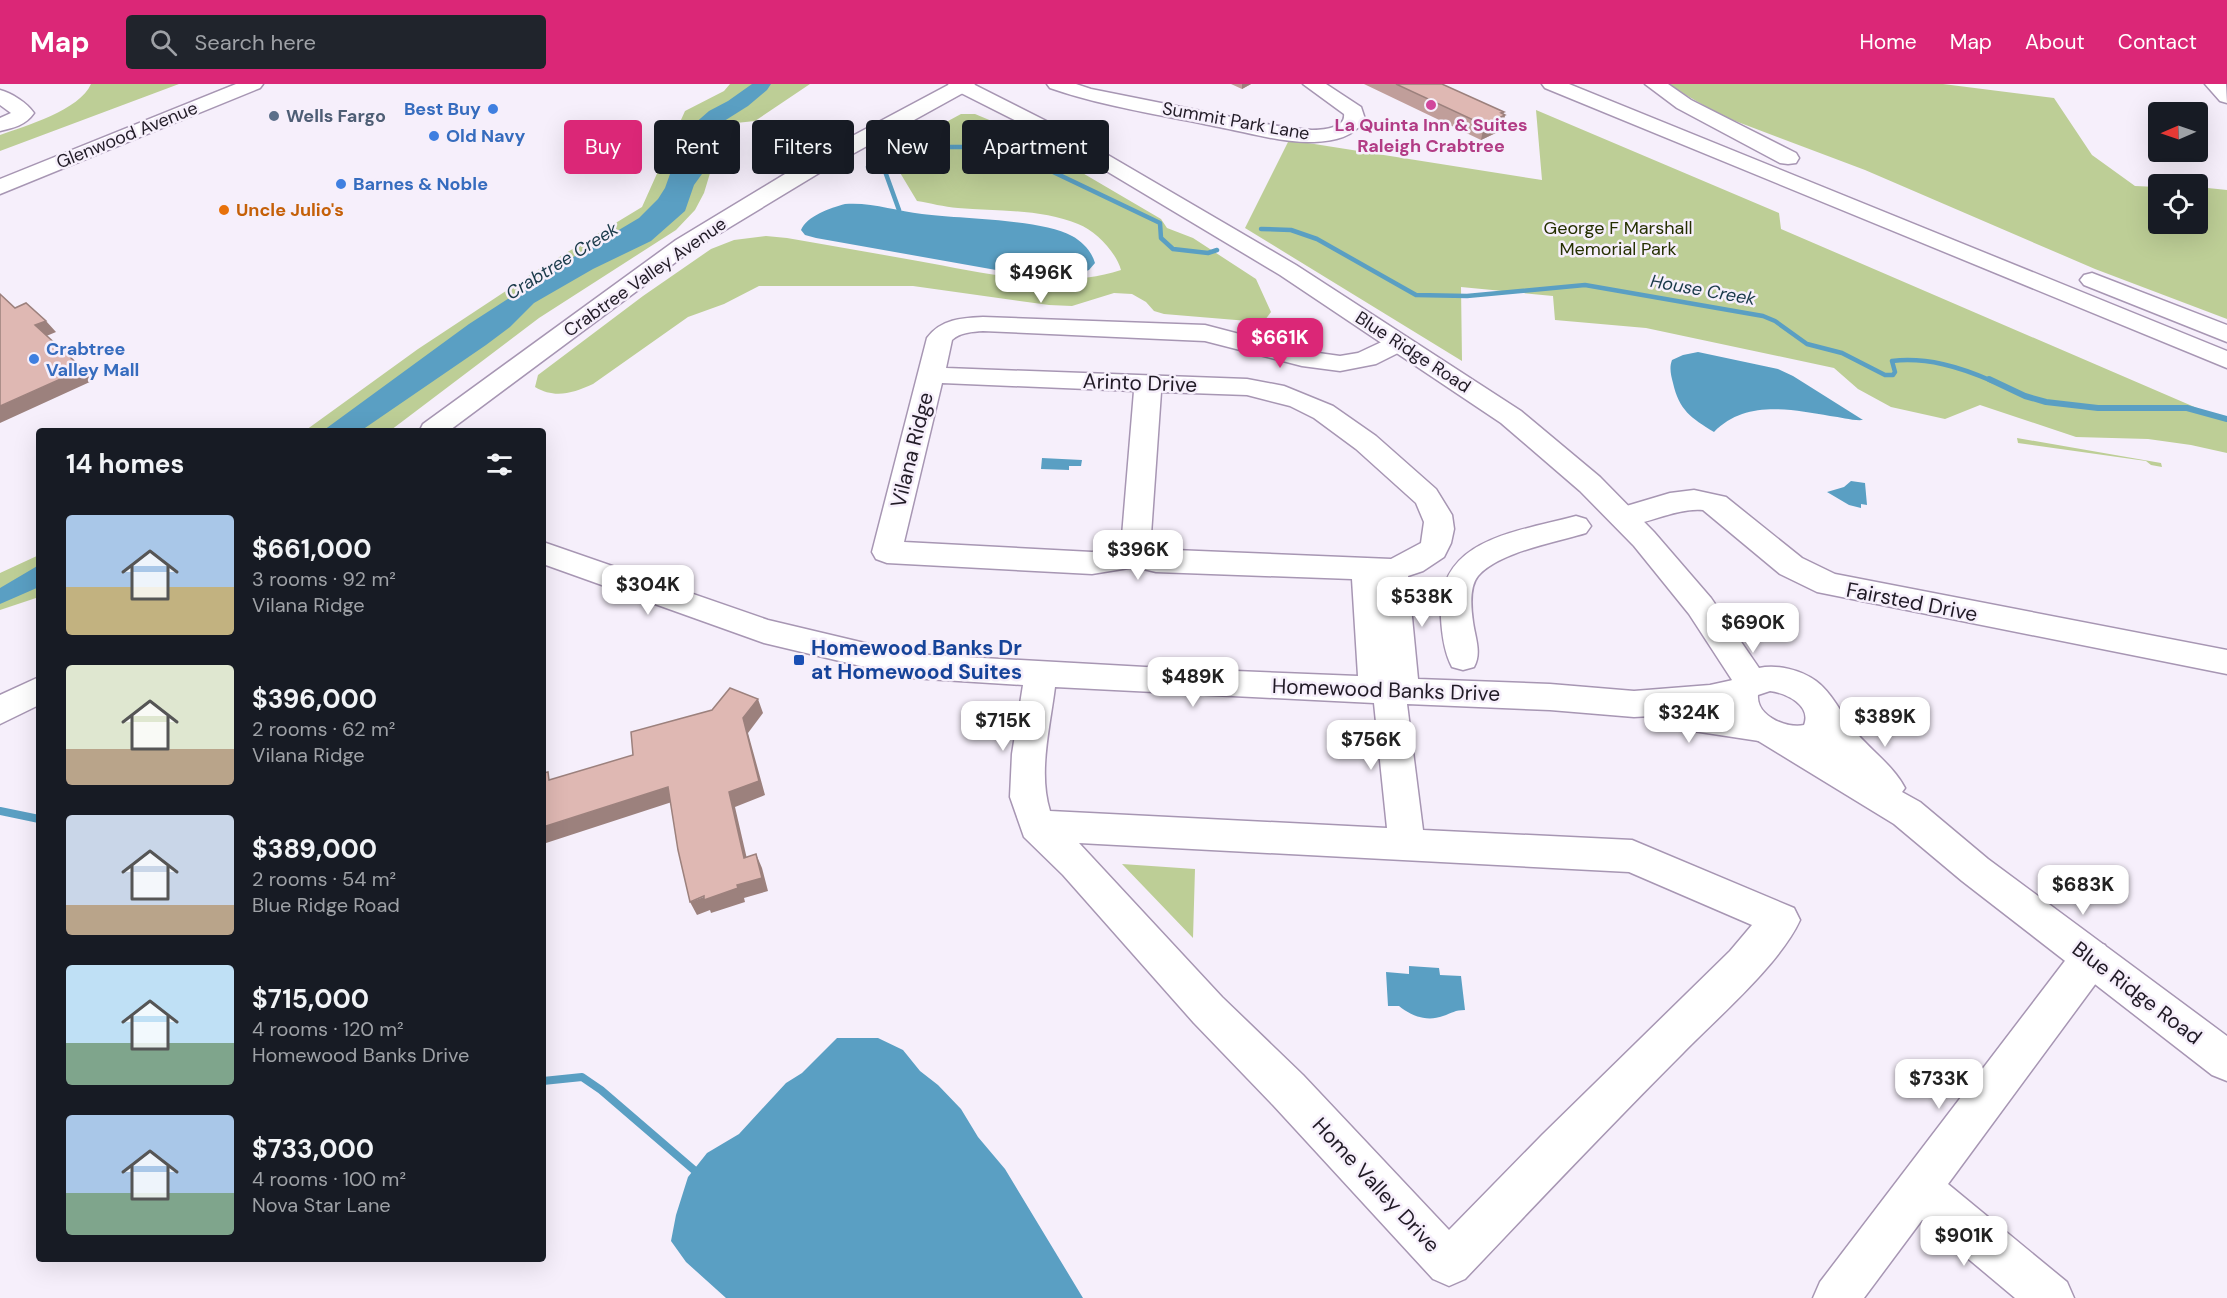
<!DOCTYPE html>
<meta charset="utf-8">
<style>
body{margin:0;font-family:"DM Sans",sans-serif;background:#20242c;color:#f1f3f6;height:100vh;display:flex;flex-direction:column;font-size:22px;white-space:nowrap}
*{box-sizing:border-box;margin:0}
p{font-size:20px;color:#9ea1a6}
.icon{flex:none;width:33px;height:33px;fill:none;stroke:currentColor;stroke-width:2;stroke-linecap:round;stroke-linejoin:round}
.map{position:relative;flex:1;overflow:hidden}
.drawer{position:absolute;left:36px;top:344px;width:510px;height:834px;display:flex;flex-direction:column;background:#171b24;border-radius:6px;box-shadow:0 6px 24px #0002}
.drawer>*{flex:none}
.guide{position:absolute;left:564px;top:36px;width:570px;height:54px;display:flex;gap:12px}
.needle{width:39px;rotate:268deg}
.tools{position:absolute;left:2148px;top:18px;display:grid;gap:12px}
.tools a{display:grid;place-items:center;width:60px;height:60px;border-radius:6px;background:#171b24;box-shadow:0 6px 24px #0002;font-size:30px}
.price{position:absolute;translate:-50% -51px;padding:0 14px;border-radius:12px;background:#fff;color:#222;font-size:20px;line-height:39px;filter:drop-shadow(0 2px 3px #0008)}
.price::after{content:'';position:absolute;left:50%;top:36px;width:18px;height:14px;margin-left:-9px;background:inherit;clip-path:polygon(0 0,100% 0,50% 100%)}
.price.selected{background:#db2777;color:#fff}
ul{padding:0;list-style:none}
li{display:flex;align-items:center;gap:18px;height:150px;padding:0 30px}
li span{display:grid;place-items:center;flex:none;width:168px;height:120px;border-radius:6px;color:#555}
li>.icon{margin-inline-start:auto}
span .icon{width:72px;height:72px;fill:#fffc;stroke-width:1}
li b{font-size:26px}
h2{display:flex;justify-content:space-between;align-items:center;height:72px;padding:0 30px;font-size:26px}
.tag{padding:0 21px;border-radius:6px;background:#171b24;box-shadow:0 6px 24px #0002;font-size:21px;line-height:54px}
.tag.selected{background:#db2777;color:#fff}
header{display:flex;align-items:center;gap:36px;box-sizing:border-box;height:84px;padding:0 30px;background:#db2777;color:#fff}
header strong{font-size:28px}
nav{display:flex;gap:33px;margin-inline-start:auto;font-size:21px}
.search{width:420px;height:54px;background:#20242c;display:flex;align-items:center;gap:15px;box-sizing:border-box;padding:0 21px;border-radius:6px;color:#9ea1a6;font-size:22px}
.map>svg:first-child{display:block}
.green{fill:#bdce96}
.water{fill:#5a9fc3}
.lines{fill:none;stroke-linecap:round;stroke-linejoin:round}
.stream-far2{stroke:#5a9fc3;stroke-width:4.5}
.stream-far1{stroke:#5a9fc3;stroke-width:6}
.stream{stroke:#5a9fc3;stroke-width:8}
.minor-casing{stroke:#a796b3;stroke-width:3}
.major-casing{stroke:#a796b3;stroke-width:3}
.highway-casing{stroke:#a796b3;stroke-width:3}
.minor{fill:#fff;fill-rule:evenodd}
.major{fill:#fff;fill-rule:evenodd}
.highway{fill:#fff;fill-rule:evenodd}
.wall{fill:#c09e9a}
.shaded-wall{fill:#9c817d}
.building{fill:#dfb8b3;stroke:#9c817d;stroke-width:1.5}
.hotel-dot{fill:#d1479c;stroke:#f6effb;stroke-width:2}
.shop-dot{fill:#3f7fe0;stroke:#f6effb;stroke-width:2}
.service-dot{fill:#5c6f8a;stroke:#f6effb;stroke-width:2}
.food-dot{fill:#e8710a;stroke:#f6effb;stroke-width:2}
.transit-dot{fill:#1a4fb4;stroke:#f6effb;stroke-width:2}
.labels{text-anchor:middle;stroke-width:5;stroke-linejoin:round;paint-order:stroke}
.far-shop-label{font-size:18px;font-weight:bold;fill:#366cbe;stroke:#f6effb;text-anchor:start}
.far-service-label{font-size:18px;font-weight:bold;fill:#4e5e75;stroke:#f6effb;text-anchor:start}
.far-street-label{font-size:18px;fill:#211b26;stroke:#f6effb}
.far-hotel-label{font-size:18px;font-weight:bold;fill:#b23c85;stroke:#f6effb}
.far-food-label{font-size:18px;font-weight:bold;fill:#c56008;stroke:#f6effb;text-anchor:start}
.far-park-label{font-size:18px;fill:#253000;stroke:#f6effb}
.far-water-label{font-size:18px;font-style:italic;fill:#193949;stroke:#f6effb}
.street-label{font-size:21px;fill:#211b26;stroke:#f6effb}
.transit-label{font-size:21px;font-weight:bold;fill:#164399;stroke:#f6effb;text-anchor:start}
</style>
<header>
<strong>Map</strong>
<div class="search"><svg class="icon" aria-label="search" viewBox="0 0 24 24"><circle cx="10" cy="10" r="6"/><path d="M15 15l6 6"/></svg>Search here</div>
<nav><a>Home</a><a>Map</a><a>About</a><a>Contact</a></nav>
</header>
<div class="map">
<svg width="2227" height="1214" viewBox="0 0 2227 1214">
<rect width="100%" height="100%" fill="#f6effb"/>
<path class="green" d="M91 0H179L0 67V51C25 42 80 26 91 0Z
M730 0H810L755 37 736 39 717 66 704 109 695 126 676 146 539 234 391 346H306L418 265 533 189 642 123 685 27 724 7Z
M1667 0H1943L2054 14 2092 71 2135 102 2158 103V140H2198V103L2227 106V235L2095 185 1865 86 1722 32Z
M1536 26 1779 129 1781 145 2227 337V369L2191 361 2148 355 2076 353 1980 321 1945 335 1891 323 1858 305 1834 284 1646 244 1555 236 1553 212 1461 203 1462 277 1245 144 1289 56 1542 96Z
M961 30H975L999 40 1161 135 1167 144 1193 154 1256 195 1271 228 1265 236 1248 237 1164 230 1154 227 1146 218 1132 210 1114 209 1072 222 1049 221 913 202H759L724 220 688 233 593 300C573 309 555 315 535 303L538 291 643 212 711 165 734 156 766 152 787 154C831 162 874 169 918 177 984 189 1055 207 1121 186 1116 168 1096 147 1078 140 1042 125 997 127 958 124 944 123 930 119 917 117L896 82 887 76V70Z
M2017 354 2161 379 2162 383 2151 381 2146 377 2018 359Z
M39 471V513L0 526V489Z
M1122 780 1195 785 1193 854Z"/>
<path class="water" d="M752 0H771L767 6 748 22 721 39 712 49 710 57 703 65 702 90 694 101 685 127 651 157 593 185 534 219 510 243 486 261 362 346H324L469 240 565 178 639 134 658 115 665 104 685 48 709 27 728 17Z
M845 120C872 118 896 127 922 130 961 135 1041 135 1072 152 1083 158 1092 168 1095 179L1089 186 1079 190 1024 189 996 186 816 154 805 151 801 146C807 132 830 124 845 120Z
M1698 268 1778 285 1793 292 1863 336C1853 337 1841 333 1830 332 1790 325 1745 316 1714 348 1691 334 1679 326 1673 299 1671 291 1669 284 1672 276L1683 271Z
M1042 374 1082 376 1081 382H1069V386L1041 385Z
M1851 397 1865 399 1867 421 1861 420V424L1849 421 1827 408 1844 403Z
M39 481V503L0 520V504Z
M1409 882 1439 884 1440 891 1461 892 1465 926C1455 926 1452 929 1443 932 1427 938 1411 932 1399 922H1388L1386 888 1409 890Z
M837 954H878L903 966 920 987 938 1001 961 1025 978 1053 1005 1085 1083 1214H726L686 1178 671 1157 676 1131 688 1093 707 1069 739 1050 786 999 802 989Z"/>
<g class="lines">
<path class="stream-far2" d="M882 79 899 126
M868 83 942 63H1001L1160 139 1161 154 1173 165 1208 169 1217 166
M1261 145 1291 146 1317 155 1416 211 1467 212 1585 201 1763 232 1775 237 1807 260 1842 269 1885 291H1893L1895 288 1892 277C1927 273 1960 283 1992 297"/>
<path class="stream-far1" d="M1989 295 2025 312 2046 318 2098 324H2187L2227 335"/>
<path class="stream" d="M0 727 39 735
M543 997 582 993 601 1006 694 1086"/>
<defs>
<path id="minor" d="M950 0H975L972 4 829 83 692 166 450 346H420L423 340 676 156 813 73Z
M1047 0H1076L1091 5C1136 14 1181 23 1226 32 1254 37 1283 45 1312 46 1323 46 1346 44 1344 30L1303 0H1326L1361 23 1365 35C1354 53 1335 57 1314 58 1283 59 1250 49 1219 43 1163 31 1105 23 1050 4Z
M2205 0H2226L2227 19 2220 17Z
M0 6C12 9 27 19 34 29 26 41 13 44 0 47V34L11 29 0 21Z
M983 233 1205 241 1304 267 1340 272 1358 269 1390 254 1399 251 1408 254 1412 259 1408 264 1376 280 1340 287 1302 282 1205 257 983 247C972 248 961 248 952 256L946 284 1247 295 1284 302 1333 322 1376 352 1436 405 1452 431 1454 445 1451 459 1444 473 1423 487 1408 492 1418 595 1550 600 1634 607 1710 601 1742 594 1754 598 1758 607 1754 616 1720 625 1771 634 1776 644 1771 654 1759 657 1667 643 1655 639 1651 632 1634 633 1550 626 1407 620 1423 746 1632 756 1794 824 1800 836C1780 880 1718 933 1683 969 1609 1043 1537 1119 1465 1195L1449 1202 1433 1195 1273 1021 1194 939 1063 791 1024 753 1010 713 1012 670 1023 601 911 594 764 559 543 480V458L768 536 911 570 1163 584 1358 592 1352 495 1156 488 1135 483 1092 490 887 479 876 475 872 468 927 254C941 235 962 234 983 233ZM942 299 1134 307 1121 464 1092 468 904 458ZM1161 308 1247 311 1290 322 1314 334 1356 365 1416 419 1424 438 1421 459 1391 475 1150 465ZM1055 603 1374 619 1387 744 1050 727C1038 689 1050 643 1055 603ZM1079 759 1629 788 1752 841 1730 867 1542 1051 1449 1146 1303 991 1222 913Z
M1694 406 1726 413 1802 474 1835 490 2227 566V590L1817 508 1780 490 1703 426C1672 423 1638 447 1613 440L1608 433 1613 426 1670 409Z
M1576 432 1586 435 1591 442 1586 449C1557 458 1498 468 1478 492 1469 503 1471 524 1473 538 1475 553 1482 569 1474 583L1463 586 1452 583C1444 568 1442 550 1441 534 1435 454 1518 448 1576 432Z
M39 593V621L0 640V611Z
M2091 856 2105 861 2110 874 2105 887 1948 1100 2067 1198 2074 1214H2015L1922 1136 1864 1214H1813L1820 1198 2077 861Z"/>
<path id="major" d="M948 0H973L1072 50 1296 181 1521 327 1600 393 1654 448 1711 514 1759 584C1777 580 1801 586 1816 597 1832 609 1841 629 1853 645 1869 665 1893 681 1905 704L1902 708 1920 718 1988 775 2227 952V997L2212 991 1962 797 1894 740 1742 647C1729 631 1719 615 1732 596L1689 530 1634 462 1580 407 1501 339 1280 191 1058 58 951 4ZM1770 607C1786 609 1812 621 1804 641 1787 645 1756 632 1758 611Z"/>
<path id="highway" d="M236 0H263L260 4 0 110V95Z
M1542 0H1569L2227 267V284L1545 4Z
M1645 0H1668L1691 16 1796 69 1799 74 1796 79 1788 80 1780 79 1677 24Z
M2092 189 2227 241V258L2084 201 2080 196 2084 191Z"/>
</defs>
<use href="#minor" class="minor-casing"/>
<use href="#major" class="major-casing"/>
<use href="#highway" class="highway-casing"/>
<use href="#minor" class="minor"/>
<use href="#major" class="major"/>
<use href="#highway" class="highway"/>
</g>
<path class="wall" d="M1231 0H1251L1242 5Z
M1364 0H1442L1504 28 1503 30 1505 31 1502 46 1481 56Z"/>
<path class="shaded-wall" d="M1242 0H1251L1242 5Z
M1504 28 1502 33 1505 31 1502 46 1481 56 1484 41Z
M46 237 56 248 44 253 35 241Z
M83 285 92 297 0 339V322Z
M758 615 763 629 748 649 765 711 735 723 750 788 744 774 729 708 743 634Z
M668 703 675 717 543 760V743Z
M756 770 762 784 768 807 744 814 745 818 711 829 710 826 697 831 690 818 737 801Z"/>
<path class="building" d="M1396 0H1442L1504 28 1501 29 1505 31 1484 41Z
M0 210 15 224 26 219 46 237 35 241 83 285 0 322Z
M730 604 758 615 743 634 759 697 729 708 744 774 756 770 762 794 737 801 738 804 704 816V812L690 818 678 766 668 703 543 743V689L548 688 549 696 633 671 631 648 712 626Z"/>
<circle class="hotel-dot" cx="1431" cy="21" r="6"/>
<g class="shop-dot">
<circle cx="493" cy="25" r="6"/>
<circle cx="434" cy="52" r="6"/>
<circle cx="341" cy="100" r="6"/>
<circle cx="34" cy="275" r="6"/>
</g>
<circle class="service-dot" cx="274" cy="32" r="6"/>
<circle class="food-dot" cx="224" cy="126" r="6"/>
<rect class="transit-dot" x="793" y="570" width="12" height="12" rx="3"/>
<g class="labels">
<g class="far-shop-label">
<text x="481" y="31" text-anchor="end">Best Buy</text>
<text x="446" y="58">Old Navy</text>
<text x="353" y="106">Barnes &amp; Noble</text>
<text x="46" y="271">Crabtree<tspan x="46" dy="21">Valley Mall</tspan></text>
</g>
<g class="far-service-label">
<text x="286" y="38">Wells Fargo</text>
</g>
<g class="far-street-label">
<text transform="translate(1236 37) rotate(10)" y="6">Summit Park Lane</text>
<text transform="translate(127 51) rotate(-22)" y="6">Glenwood Avenue</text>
<text transform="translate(645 193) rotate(-35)" y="6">Crabtree Valley Avenue</text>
<text transform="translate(1413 268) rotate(33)" y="6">Blue Ridge Road</text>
</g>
<g class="far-hotel-label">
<text x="1431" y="47">La Quinta Inn &amp; Suites<tspan x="1431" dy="21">Raleigh Crabtree</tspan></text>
</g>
<g class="far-food-label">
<text x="236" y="132">Uncle Julio's</text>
</g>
<g class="far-park-label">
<text x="1618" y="150">George F Marshall<tspan x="1618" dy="21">Memorial Park</tspan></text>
</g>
<g class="far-water-label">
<text transform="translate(562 177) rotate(-32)" y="6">Crabtree Creek</text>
<text transform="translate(1703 206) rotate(10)" y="6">House Creek</text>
</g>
<g class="street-label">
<text transform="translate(1140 299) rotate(2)" y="7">Arinto Drive</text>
<text transform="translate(912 366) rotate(-76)" y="7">Vilana Ridge</text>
<text transform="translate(1912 518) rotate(11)" y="7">Fairsted Drive</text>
<text transform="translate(1386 606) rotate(2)" y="7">Homewood Banks Drive</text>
<text transform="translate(2137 909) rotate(37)" y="7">Blue Ridge Road</text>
<text transform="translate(1376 1101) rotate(47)" y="7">Home Valley Drive</text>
</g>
<g class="transit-label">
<text x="811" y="571">Homewood Banks Dr<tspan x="811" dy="24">at Homewood Suites</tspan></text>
</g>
</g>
</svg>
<div class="tools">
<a><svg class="needle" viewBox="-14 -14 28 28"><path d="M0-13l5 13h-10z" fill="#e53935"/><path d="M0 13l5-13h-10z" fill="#9ea1a6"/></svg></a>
<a><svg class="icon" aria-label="locate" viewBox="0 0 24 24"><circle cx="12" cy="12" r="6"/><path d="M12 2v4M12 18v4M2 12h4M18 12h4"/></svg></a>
</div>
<b class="price" style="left:1041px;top:220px">$496K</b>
<b class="price selected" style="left:1280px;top:285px">$661K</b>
<b class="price" style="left:1138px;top:497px">$396K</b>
<b class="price" style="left:648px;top:532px">$304K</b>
<b class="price" style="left:1422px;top:544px">$538K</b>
<b class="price" style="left:1753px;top:570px">$690K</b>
<b class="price" style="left:1193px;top:624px">$489K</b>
<b class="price" style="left:1689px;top:660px">$324K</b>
<b class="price" style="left:1885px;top:664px">$389K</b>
<b class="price" style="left:1003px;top:668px">$715K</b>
<b class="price" style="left:1371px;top:687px">$756K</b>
<b class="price" style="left:2083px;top:832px">$683K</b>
<b class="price" style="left:1939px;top:1026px">$733K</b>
<b class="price" style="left:1964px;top:1183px">$901K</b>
<div class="guide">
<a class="tag selected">Buy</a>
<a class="tag">Rent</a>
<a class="tag">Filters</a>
<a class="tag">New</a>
<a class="tag">Apartment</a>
</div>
<section class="drawer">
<h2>14 homes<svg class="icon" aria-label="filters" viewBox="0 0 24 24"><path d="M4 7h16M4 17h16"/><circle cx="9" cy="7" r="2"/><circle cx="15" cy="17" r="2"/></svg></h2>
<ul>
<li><span style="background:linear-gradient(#a9c7e8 60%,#c2b280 0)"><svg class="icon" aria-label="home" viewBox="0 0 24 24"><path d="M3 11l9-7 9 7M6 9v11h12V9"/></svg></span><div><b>$661,000</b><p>3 rooms · 92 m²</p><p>Vilana Ridge</p></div></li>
<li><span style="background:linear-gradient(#dfe7d0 70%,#b9a48a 0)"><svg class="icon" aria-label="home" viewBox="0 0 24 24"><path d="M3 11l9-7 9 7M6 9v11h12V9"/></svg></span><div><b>$396,000</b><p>2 rooms · 62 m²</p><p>Vilana Ridge</p></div></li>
<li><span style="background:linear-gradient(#c9d6e8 75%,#b9a48a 0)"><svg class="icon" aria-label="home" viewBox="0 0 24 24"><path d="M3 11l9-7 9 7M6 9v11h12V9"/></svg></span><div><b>$389,000</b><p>2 rooms · 54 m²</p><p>Blue Ridge Road</p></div></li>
<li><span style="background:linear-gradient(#bfe0f5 65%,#7fa58c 0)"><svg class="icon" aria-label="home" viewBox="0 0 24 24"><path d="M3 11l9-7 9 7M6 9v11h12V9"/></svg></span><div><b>$715,000</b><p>4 rooms · 120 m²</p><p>Homewood Banks Drive</p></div></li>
<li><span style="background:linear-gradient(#a9c7e8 65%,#7fa58c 0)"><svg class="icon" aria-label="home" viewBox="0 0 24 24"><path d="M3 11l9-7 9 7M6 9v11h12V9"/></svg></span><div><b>$733,000</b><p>4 rooms · 100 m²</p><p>Nova Star Lane</p></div></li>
</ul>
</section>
</div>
